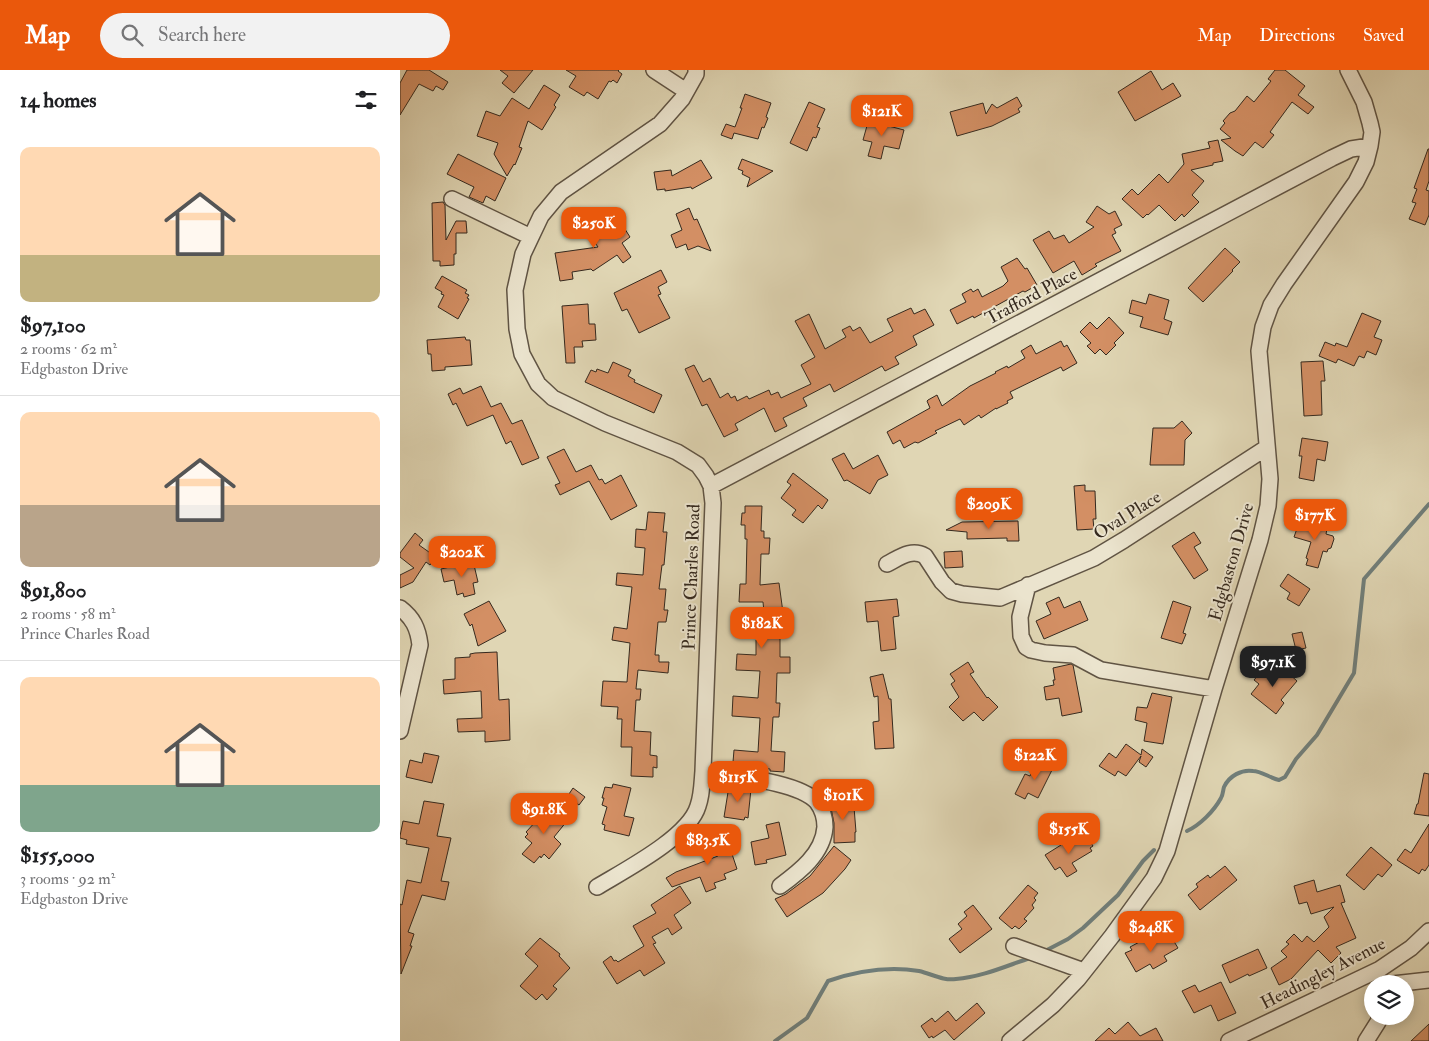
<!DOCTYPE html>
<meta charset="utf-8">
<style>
body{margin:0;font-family:"IM FELL Double Pica",serif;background:#f2f2f2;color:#202124;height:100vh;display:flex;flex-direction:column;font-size:19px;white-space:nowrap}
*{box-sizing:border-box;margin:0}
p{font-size:16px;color:#757577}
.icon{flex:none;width:28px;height:28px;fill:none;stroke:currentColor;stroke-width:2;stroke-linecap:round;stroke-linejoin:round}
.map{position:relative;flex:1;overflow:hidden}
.drawer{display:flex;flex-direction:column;background:#fff;width:400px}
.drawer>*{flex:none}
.buttons{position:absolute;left:964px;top:905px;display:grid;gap:10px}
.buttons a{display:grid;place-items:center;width:50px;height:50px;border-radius:50%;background:#fff;box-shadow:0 2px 12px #0003;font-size:25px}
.price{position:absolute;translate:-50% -42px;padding:0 11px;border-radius:10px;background:#ea580c;color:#fff;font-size:16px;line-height:32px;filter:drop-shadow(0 1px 2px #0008)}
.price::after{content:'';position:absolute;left:50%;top:30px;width:15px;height:11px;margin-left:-8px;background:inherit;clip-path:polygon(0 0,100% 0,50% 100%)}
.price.current{background:#222;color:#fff}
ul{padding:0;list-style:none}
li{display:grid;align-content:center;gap:10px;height:265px;padding:0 20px}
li+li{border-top:1px solid #e0e0e0}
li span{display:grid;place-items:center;height:155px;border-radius:10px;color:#555}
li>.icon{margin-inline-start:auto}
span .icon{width:90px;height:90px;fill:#fffc;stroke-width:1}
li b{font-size:21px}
h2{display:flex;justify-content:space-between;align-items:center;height:60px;padding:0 20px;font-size:21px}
header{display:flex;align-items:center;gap:30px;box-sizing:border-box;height:70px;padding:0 25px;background:#ea580c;color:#fff}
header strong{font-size:24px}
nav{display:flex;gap:28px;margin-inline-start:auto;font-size:18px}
.search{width:350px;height:45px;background:#f2f2f2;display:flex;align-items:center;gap:12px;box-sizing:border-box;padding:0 18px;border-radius:28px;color:#757577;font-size:19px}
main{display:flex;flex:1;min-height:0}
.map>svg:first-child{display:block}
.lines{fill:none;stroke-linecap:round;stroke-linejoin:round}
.stream{stroke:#707e7a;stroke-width:4}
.building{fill:#d38f64;stroke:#35291e}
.minor-casing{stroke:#605444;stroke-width:18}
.minor{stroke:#ebe4ce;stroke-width:15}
.labels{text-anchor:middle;stroke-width:4;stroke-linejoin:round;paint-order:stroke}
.street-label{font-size:18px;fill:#35291e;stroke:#ebe4ce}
</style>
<header>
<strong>Map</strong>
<div class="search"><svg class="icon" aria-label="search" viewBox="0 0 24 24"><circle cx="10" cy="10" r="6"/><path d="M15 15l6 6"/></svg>Search here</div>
<nav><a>Map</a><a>Directions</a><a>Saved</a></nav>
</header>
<main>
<section class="drawer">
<h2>14 homes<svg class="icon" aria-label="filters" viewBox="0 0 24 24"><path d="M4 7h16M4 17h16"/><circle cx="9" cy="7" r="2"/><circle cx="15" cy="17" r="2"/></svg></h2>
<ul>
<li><span style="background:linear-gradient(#ffd9b3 70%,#c2b280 0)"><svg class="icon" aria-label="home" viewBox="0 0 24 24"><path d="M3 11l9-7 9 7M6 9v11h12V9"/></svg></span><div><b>$97,100</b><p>2 rooms · 62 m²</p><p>Edgbaston Drive</p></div></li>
<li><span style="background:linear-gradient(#ffd9b3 60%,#b9a48a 0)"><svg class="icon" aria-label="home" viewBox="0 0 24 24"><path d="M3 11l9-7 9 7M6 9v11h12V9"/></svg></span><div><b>$91,800</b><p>2 rooms · 58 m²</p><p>Prince Charles Road</p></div></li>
<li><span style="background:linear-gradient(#ffd9b3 70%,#7fa58c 0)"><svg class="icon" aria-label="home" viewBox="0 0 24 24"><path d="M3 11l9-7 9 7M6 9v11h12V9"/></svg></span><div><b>$155,000</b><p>3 rooms · 92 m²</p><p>Edgbaston Drive</p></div></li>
</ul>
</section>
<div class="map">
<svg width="1029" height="971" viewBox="0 0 1029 971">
<rect width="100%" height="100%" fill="#e0d6b4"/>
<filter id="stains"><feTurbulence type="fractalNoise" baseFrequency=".004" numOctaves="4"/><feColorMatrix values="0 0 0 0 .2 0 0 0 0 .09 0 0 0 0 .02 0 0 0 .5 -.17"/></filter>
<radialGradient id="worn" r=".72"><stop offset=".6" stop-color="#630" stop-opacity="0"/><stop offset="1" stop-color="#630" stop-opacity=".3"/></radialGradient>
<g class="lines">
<path class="stream" d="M787 761C800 755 814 741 821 728 823 725 823 720 824 717 829 706 842 699 853 701 861 701 870 708 879 710L885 707 896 689 917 665 954 603 964 509 1029 434
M645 881 668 869 683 858 718 825 743 791 754 780
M375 971 407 948 428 911C457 901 488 896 519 901 532 904 543 911 556 909 582 907 606 896 630 888"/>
</g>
<path class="building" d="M7 0H29L48 12 43 20 36 16 33 21 19 14 0 45V13Z
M100 0H133L114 23 102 13 108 6Z
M166 0H219L218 1 222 4 217 13 213 10 211 12 209 11 198 29 187 22 184 26 169 17 176 6Z
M875 0H885L905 16 898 25 914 37 908 44 892 32 870 62 874 65 863 78 855 72 843 86 835 81 821 70 831 68 820 59 825 53 823 51 830 43 835 41 847 26 854 32 871 11 868 9Z
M751 1 762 20 773 13 781 26 735 51 718 22Z
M144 15 160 25 154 35 156 37 142 60 128 51 119 77 122 78 115 95 114 94 107 106 94 84 98 73 77 66 86 41 100 46 112 28 129 39Z
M345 24 371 33 366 47 368 48 364 58 362 57 358 69 334 63 332 69 321 65 326 54 335 57 342 38H340Z
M617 27 622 36 618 39 620 42 592 56 557 66 550 42 583 33 586 44 592 34 597 38Z
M409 32 425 39 417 57 420 58 416 68 413 67 407 81 390 73Z
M470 45 483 48 481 54 504 60 499 79 484 76 481 89 468 86 472 72 463 70Z
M818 70 823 91 813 93V95L791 100 804 111 792 125 799 132 784 147 782 144 775 151 759 135 748 145 747 144 743 148 722 129 732 119 738 125 759 104 768 113 784 94 782 84 810 78 808 72Z
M1028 79H1029V111L1026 120 1029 121V145L1025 155 1009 149 1016 133 1012 132 1017 119 1014 118Z
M58 84 106 108 95 131 86 126 83 133 69 127 74 117 47 104Z
M342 89 373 101 347 117 350 108 342 104 343 101 338 99Z
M301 90 312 108 292 119 291 117 265 121V119L257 120 254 102 271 100 272 106Z
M43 132 45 135 46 170 56 151H66L67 163H56V184H54V195L40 196V191H33L32 133Z
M697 136 709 144 715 141 722 155 714 159 716 163 712 165 721 181 695 194 697 196 682 205 674 191 653 203 633 170 649 161 654 169 664 165 669 173 694 157 686 152Z
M289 138 294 150 297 149 311 181 298 176 288 180 286 174 276 178 271 165 282 160 276 144Z
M184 139 199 159 211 151 218 160 223 156 230 167 222 173 231 187 223 193 217 185 193 201 191 199 172 202 173 209 160 211 155 183 198 177 175 145Z
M825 178 840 192 832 200 833 201 803 232 788 218Z
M617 188 625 199 627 198 637 215 625 222 623 221 574 248 573 246 557 254 550 240 566 232 562 224 571 219 573 222 578 219 582 227 603 216 608 211 601 197Z
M261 200 267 212 258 217 261 224 258 225 270 248 239 263 227 239 222 241 214 223Z
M42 206 67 220 65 223 69 225 67 228 69 229 58 249 38 237 44 225 41 224 42 222 35 218Z
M749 224 769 230 764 249 772 252 768 265 740 257 743 247 729 243 732 230 746 234Z
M188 234 189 254H195L196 270 182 271 183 277H174L175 293H166L162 236Z
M511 238 514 244 525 239 534 255 513 266 517 275 495 287 499 294 485 301 482 296 434 322 430 314 403 328 407 336 383 348 387 356 375 362 364 338 335 354 338 360 324 367 307 334 302 336 285 299 294 295 303 312 310 308 320 328 328 323 331 328 335 326 337 331 347 326 349 329 369 320 371 325 378 322 381 328 411 314 401 295 415 287 395 251 409 244 425 279 446 267 442 260 450 256 453 261 460 257 470 273 493 261 487 249Z
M962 243 981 251 974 267 982 270 976 285 967 281 964 288 959 286 954 296 938 289 936 293 919 286 925 272 935 276 936 273 947 277Z
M709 247 724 263 714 273 716 275 706 285 700 279 695 284 687 276 691 273 680 262 690 252 697 259Z
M65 267 66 270H70L72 295 45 297V300L32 301 31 284H28L27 270Z
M661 271 664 277 667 275 677 293 663 301 661 297 610 322 613 328 607 331 608 333 596 339V338L581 348 579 345 564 355 560 349 535 361 537 363 518 373 515 372 504 378 500 370 493 374 487 362 530 338 527 331 528 330 537 325 542 336 570 316 596 303 595 302 607 296 608 298 625 288 621 281 631 275 636 284Z
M923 291 925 311H921L922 345 904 346 901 292Z
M213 292 231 300 228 306 235 310 234 312 262 325 254 343 185 312 191 300 196 302 197 299 208 303Z
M81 316 91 337 101 333 112 354 122 350 139 388 122 395 111 371 106 374 93 345 67 356 56 333 53 335 48 324 60 318 63 324Z
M782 351 792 363 785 370 784 395H750L753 358H774Z
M902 368 928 372 925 391 917 389 914 411 899 408 902 386H899Z
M164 379 176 402 191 395 199 410 202 409 205 414 221 405 237 436 211 450 189 411 160 425 155 415 160 413 147 387Z
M444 383 453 399 478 385 488 405 478 410 470 424 447 410 444 411 432 389Z
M393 403 428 430 422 439 418 435 403 453 392 445 396 440 381 428 391 415 387 412Z
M685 415V421H695L696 449H693L694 459 677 460 674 416Z
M345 436H362L361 461H364V468H370L369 484H361L360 515 379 513 384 550H380V587H390V603H377L376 633H380L379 647H373L371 681 385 682 384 702 370 701V699L358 698V693L333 692 334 680 358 682 360 648 332 646 333 626 358 628 360 601 336 600 337 584 356 585V570H359L360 562H366L363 532H339L340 514H346L347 469H345V455H341L342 443H345Z
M248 442 265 443 263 462H267L264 495H262L259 519H266L264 540H268L266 552H258L255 585H259V592H269L268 603 238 600 236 619H241L240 630H236L234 661 251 662 250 685 257 686V698L253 697V707L231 706 232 677H221L222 649H217L218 637 201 636 203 611 227 612 230 573 212 570 214 557 227 559 232 517 216 515 217 503 243 505 245 478 235 477 236 459 246 460Z
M912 449 928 454 926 464 933 466 934 469 931 478 928 479 927 482 923 481 918 498 906 495 908 489 906 488 911 472 894 467 899 453 910 456Z
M618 451 619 471H607V468L567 469V462L546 460 562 452Z
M794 462 801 473 794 477 808 500 794 509 772 476Z
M15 463 23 470 19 475 36 487 30 495 26 492 13 512 0 518V505L14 498 0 487V483Z
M562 481 563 497 545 498 544 482Z
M68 493 69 496 74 495 78 512 73 513 75 524 64 527 63 523 57 525 54 510 44 512 41 499Z
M888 504 910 519 899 536 887 529 890 523 880 516Z
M659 527 664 538 680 531 688 550 644 569 636 551 651 544 646 533Z
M497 529 499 546 493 547 496 579 481 581 478 551 467 552 465 532Z
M89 531 106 561 78 576 72 554 70 556 64 544Z
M773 531 791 537 783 563 786 564 782 574 761 568Z
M902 562 906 578 896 580 892 564Z
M97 582 99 630 109 629 110 670 85 672V661L58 662 57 649 82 648 81 621 44 624 43 610 55 609V588L70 587V584L75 583Z
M568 592 574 602 570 604 587 628 588 627 598 637 583 651 574 642 563 651 549 637 559 627 551 614 555 611 550 604Z
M671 594 673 595 682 642 662 646 659 628 646 630 644 617 654 615 653 610H655L653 598Z
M868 594 883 607 887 602 897 611 881 630 884 633 876 644 851 624 859 614 854 610Z
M483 604 489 629H491L494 678 475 679 473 652 479 651 478 626 474 627 470 607Z
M752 623 772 627 763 674 744 671 747 653 735 650 737 637 747 638Z
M726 674 741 685 742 679 753 687 746 697 739 692 741 686 726 706 718 701 715 706 699 696 709 683 716 688Z
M24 683 39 686 32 713 6 707 10 690 22 693Z
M637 691 653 698 638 728 628 723 625 729 615 724 625 704 630 706Z
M1024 703 1029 704V746L1014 744 1017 734H1018Z
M213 714 231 718 224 746 234 748 229 766 204 760 205 755 202 754 207 737 202 735 204 728H202L205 717 212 718Z
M329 716 351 719 348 748 345 747 344 750 324 747Z
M173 718 185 727 179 735 167 727Z
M428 724 440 727 438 738 454 737 456 762H455V772L434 773V753L431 738H433H431L427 730Z
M24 731 44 734 37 766 51 768 41 811 49 812 45 830 22 825 8 862 14 864 10 876H12L1 904 0 834 2 835 7 810 21 813 29 778 6 774 7 770 0 768V766L3 751 19 754Z
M150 736 167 751 154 767 161 774 149 789 144 784 141 788 140 786 134 793 122 784 132 773 125 767 128 764 126 762Z
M379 752 386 785 366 790 367 793 355 795 351 772 369 768 366 755Z
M1029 754V795L1025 801 1022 799 1019 804 997 790 1005 779 1011 783Z
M316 760 331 781 337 799 324 804 326 809 314 813 316 818 306 822 300 807 272 817 266 808 276 802 318 786 306 767Z
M676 766 679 772 687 767 693 776 690 778 692 781 672 793 677 801 667 807 660 797 655 800 645 785 661 775 660 774Z
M434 776 451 790 445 799 423 823 387 847 375 829 386 824 410 806Z
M971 777 992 795 982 807 978 804 964 820 946 805Z
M825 796 837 810 800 840 788 825 798 817 796 814 808 805 810 808Z
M914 810 917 822 940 815 945 832 941 833 956 868 936 877 941 883 931 893 918 880 891 909 879 915 871 898 887 887 881 881 889 874 886 872 894 864 902 872 907 866 914 872 929 857 924 847 934 837 911 844 907 832 899 834 894 816Z
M628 815 638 823 634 828 636 830 632 835 634 838 624 849 627 851 619 859 615 856 612 859 599 848Z
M280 816 291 833 274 845 282 858 272 865 268 858 252 867 256 873 253 874 265 893 244 906 240 900 217 914 203 892 211 886 214 891 216 890 218 892 244 876 233 856 256 843 251 835Z
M573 835 592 859 560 883 549 869 562 859 558 854 567 846 564 842Z
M770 865 778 878 764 886 767 891 753 899 750 894 736 902 725 883 732 880 730 877 745 869 747 871 752 868 755 873Z
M140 868 160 884 159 886 170 898 153 916 157 919 147 930 142 924 136 930 120 916 138 896 125 884Z
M858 879 867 898 849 906 848 904 830 913 822 895Z
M821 912 836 943 818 951 811 935 794 943 782 921 795 915 799 922Z
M577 933 585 943 554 970 545 960 533 968 532 966 529 968 521 956 532 948 535 952 548 941 556 951Z
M728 952 740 966 756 958 763 971H695L709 958 715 964Z
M1029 954V971H1011Z"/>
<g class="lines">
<defs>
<path id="minor" d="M254 0 286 21
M52 129 131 167
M311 416 932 88 951 79 970 76
M487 494C499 488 511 478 525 486L542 512 551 521 562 524 600 528 694 488 724 470 866 378
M628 515 620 547 621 566 626 577 631 580 645 583 673 585 701 600 814 619
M0 538C13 548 18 558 20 575L0 661
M303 701C330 706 398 711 417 732 423 740 425 748 425 757 423 784 399 802 380 816
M197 817C225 800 289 767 298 736 302 725 302 713 303 701L313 433 311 416 306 406 298 395 277 382 205 353 153 328 138 314 122 284 117 259 115 220 123 184 141 146 161 122 260 54 282 29 296 4V0
M614 876 684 901
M993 914 1029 910
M610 971 653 935 678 909 712 866 754 808 767 781 814 619 860 470 868 436 870 409 859 281 863 257 871 235 884 214 956 112 966 92 970 76 972 62 970 53 964 32 948 0
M829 971 980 899 1011 878 1029 861
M966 971 978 952 980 946"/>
</defs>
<use href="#minor" class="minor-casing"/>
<use href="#minor" class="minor"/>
</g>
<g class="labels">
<g class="street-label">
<text transform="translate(631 226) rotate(-28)" y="6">Trafford Place</text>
<text transform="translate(727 445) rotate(-32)" y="6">Oval Place</text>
<text transform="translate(831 492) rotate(-74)" y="6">Edgbaston Drive</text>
<text transform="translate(291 507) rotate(-88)" y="6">Prince Charles Road</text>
<text transform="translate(923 903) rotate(-27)" y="6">Headingley Avenue</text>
</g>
</g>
<rect width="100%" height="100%" filter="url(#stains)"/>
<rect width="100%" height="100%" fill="url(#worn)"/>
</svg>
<div class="buttons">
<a><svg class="icon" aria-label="layers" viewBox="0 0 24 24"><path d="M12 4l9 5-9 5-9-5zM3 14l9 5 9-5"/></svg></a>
</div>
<b class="price" style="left:482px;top:67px">$121K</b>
<b class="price" style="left:194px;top:179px">$250K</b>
<b class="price" style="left:589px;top:460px">$209K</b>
<b class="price" style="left:915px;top:471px">$177K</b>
<b class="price" style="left:62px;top:508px">$202K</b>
<b class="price" style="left:362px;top:579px">$182K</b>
<b class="price current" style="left:873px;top:618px">$97.1K</b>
<b class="price" style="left:635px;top:711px">$122K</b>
<b class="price" style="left:338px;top:733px">$115K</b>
<b class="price" style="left:443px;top:751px">$101K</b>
<b class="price" style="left:144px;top:765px">$91.8K</b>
<b class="price" style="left:669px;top:785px">$155K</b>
<b class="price" style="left:308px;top:796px">$83.5K</b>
<b class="price" style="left:751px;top:883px">$248K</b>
</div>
</main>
